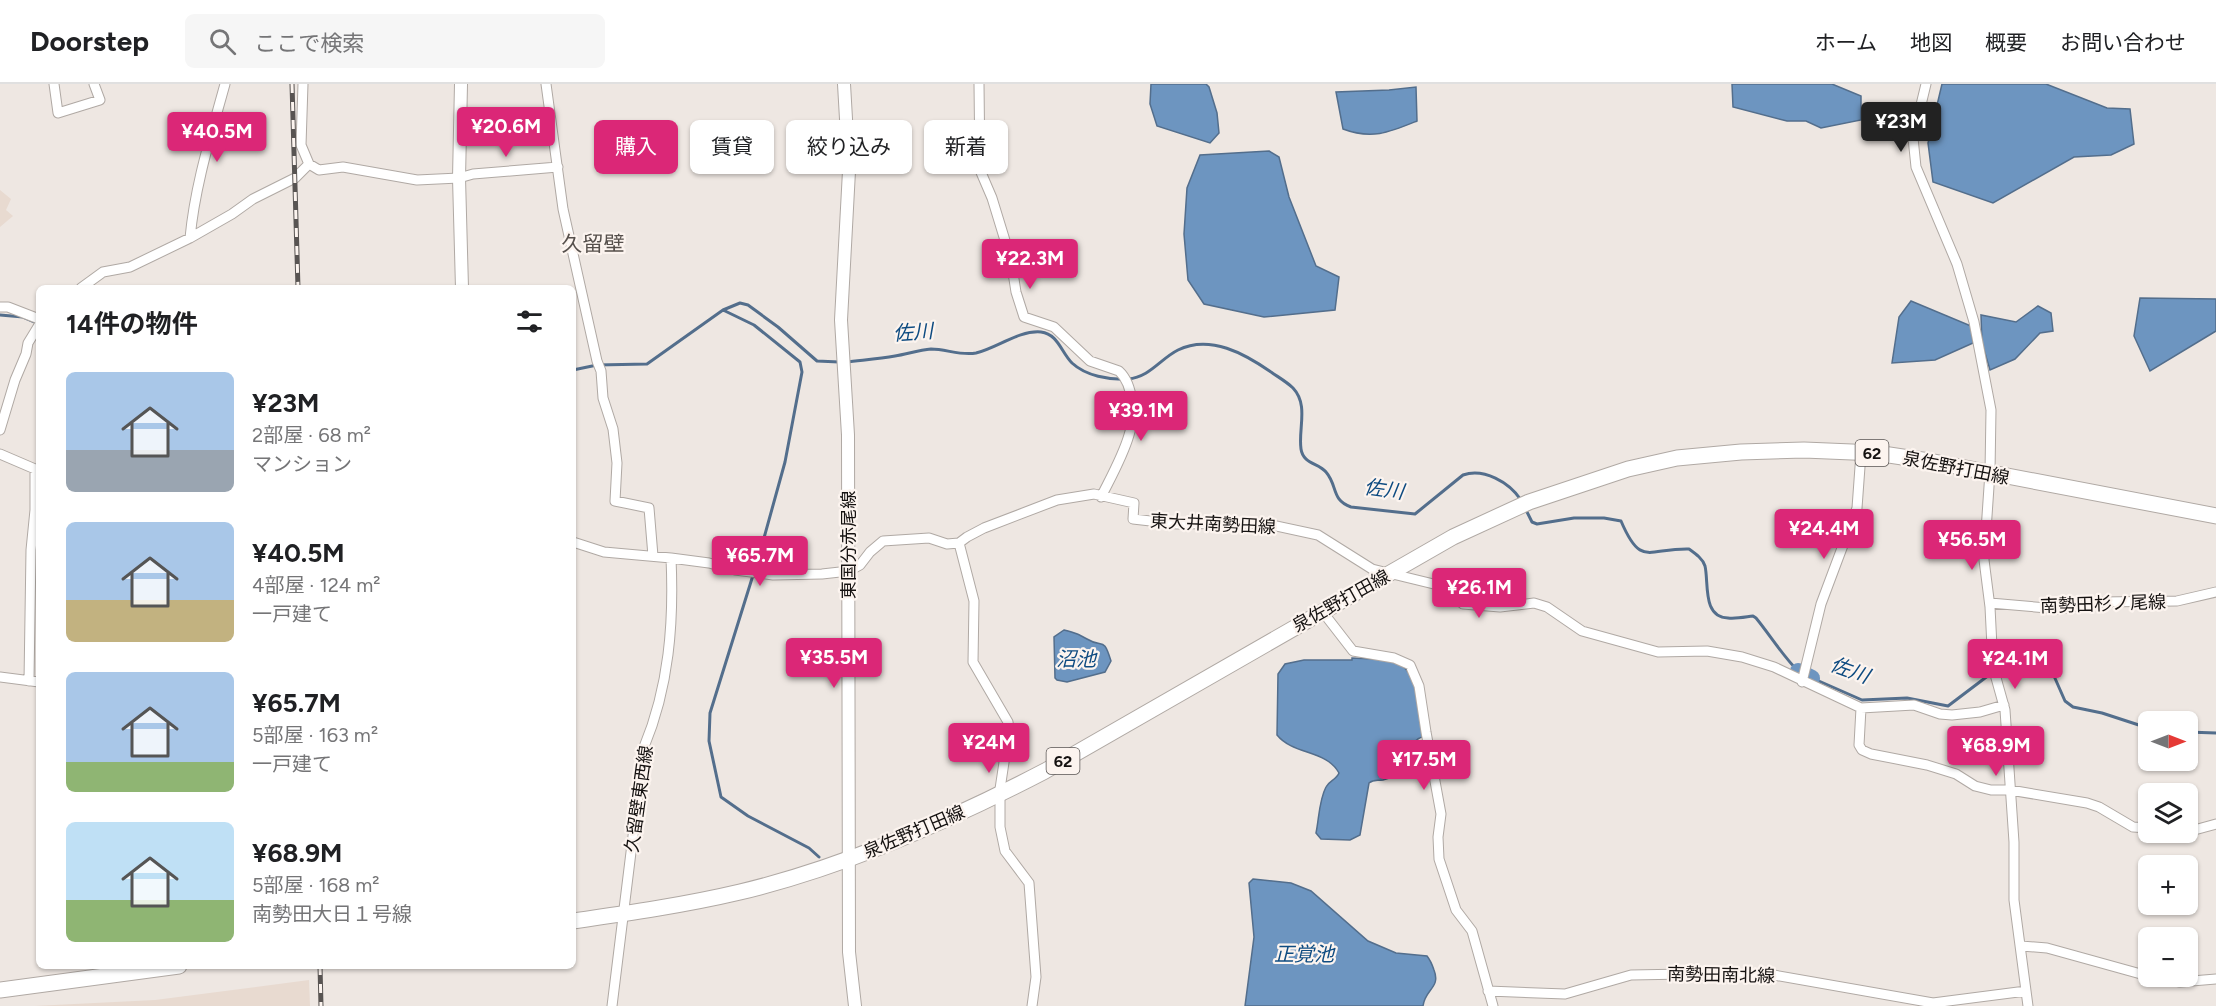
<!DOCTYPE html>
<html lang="ja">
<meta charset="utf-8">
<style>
body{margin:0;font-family:Figtree,"Noto Sans JP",sans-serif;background:#f6f6f6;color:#202124;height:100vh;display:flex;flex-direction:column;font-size:22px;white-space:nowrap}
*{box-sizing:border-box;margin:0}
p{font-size:20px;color:#757577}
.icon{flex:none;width:33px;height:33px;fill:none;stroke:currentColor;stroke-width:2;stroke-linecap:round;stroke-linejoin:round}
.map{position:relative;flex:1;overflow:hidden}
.panel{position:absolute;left:36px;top:201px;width:540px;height:684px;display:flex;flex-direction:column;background:#fff;border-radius:9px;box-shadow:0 2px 4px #0004}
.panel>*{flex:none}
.guide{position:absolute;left:594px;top:36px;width:570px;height:54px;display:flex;gap:12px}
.needle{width:39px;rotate:90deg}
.controls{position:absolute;left:2138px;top:627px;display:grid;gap:12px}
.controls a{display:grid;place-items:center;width:60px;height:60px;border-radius:9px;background:#fff;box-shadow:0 2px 4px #0004;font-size:30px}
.price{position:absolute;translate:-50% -51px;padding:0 14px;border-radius:6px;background:#db2777;color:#fff;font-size:20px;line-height:39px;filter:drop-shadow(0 2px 3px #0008)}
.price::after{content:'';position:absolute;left:50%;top:36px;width:18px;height:14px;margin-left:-9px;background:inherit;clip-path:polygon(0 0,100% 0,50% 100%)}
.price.selected{background:#222;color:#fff}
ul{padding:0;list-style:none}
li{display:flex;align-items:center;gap:18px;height:150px;padding:0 30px}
li span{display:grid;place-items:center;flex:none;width:168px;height:120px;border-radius:9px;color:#555}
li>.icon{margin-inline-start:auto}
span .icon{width:72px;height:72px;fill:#fffc;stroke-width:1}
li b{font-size:26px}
h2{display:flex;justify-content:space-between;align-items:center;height:72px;padding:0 30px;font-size:26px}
.pill{padding:0 21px;border-radius:9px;background:#fff;box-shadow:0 2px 4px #0004;font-size:21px;line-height:54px}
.pill.selected{background:#db2777;color:#fff}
header{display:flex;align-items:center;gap:36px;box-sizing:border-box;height:84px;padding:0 30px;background:#fff;border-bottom:2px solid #e0e0e0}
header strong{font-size:28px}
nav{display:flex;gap:33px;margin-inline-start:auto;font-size:21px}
.search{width:420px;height:54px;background:#f6f6f6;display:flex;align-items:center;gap:15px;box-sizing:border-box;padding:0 21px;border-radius:9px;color:#757577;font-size:22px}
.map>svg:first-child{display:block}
.built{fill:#e8dad0}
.water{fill:#6d95c0;stroke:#536e8c;stroke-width:1.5}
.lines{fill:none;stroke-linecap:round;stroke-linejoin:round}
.stream{stroke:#536e8c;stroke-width:3}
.river{stroke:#6d95c0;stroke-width:16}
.minor-casing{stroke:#b0a9a4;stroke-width:11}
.tertiary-casing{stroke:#b0a9a4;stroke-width:14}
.primary-casing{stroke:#b0a9a4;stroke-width:17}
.minor{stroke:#fff;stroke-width:9}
.tertiary{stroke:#fff;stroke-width:12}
.primary{stroke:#fff;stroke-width:15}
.rail-casing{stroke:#585452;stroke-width:5}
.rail{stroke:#fcf4ef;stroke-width:3;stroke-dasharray:9;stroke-linecap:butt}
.labels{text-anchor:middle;stroke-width:4.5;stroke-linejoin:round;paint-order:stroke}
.shield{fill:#fcf4ef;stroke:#5a5654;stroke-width:1.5}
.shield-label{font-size:16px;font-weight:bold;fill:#151211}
.street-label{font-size:18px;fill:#151211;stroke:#fcf4ef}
.water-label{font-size:20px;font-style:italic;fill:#0e4b81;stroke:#fcf4ef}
.quarter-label{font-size:21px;fill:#56504c;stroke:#fcf4ef}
</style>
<header>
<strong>Doorstep</strong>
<div class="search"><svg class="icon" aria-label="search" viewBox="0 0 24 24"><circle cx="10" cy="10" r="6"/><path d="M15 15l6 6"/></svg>ここで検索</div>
<nav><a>ホーム</a><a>地図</a><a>概要</a><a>お問い合わせ</a></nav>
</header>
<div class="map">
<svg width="2216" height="922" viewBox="0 0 2216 922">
<rect width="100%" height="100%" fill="#eee7e2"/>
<path class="built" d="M0 106 11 115 6 126 13 132 0 143Z
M309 896 310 922H34L155 916Z"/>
<path class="water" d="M1151 0H1206L1209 3 1217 29 1219 49 1210 59 1157 42 1150 20Z
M1732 0H1832L1861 12V36L1821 44 1806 37H1787L1733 23Z
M1942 0H2046L2107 24 2130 25 2134 60 2111 71 2074 73 1993 119 1933 98 1928 59Z
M1416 3 1417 37C1390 48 1372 56 1343 45L1336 8 1389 6Z
M1269 67 1279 73 1289 113 1316 182 1339 193 1335 226 1264 233 1204 220 1188 196 1184 150 1187 104 1200 71Z
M2140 214 2216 215V247L2150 287 2134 252Z
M1911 217 1971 242 1973 259 1935 276 1892 279 1899 233Z
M2038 222 2051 229 2053 247 2040 249 2015 275 1990 286 1982 259 1981 231 2016 238Z
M1064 546C1076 549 1078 550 1087 555 1103 565 1103 551 1111 577L1105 588 1067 598 1057 596 1055 594 1054 553Z
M1352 574C1368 575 1384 574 1399 580 1419 589 1420 633 1423 653 1410 655 1413 671 1406 680 1400 687 1393 694 1383 696 1377 697 1374 695 1369 699L1360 751 1350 756 1321 755 1316 749C1319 735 1319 716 1326 703 1329 697 1336 696 1339 689 1327 666 1293 671 1277 651L1278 590 1285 580 1304 576H1352Z
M1253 795 1291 799 1311 807 1368 857 1396 869 1427 872C1431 877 1432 880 1434 886 1441 904 1425 905 1423 922H1245L1254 853 1249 799Z"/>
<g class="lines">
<path class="stream" d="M723 226 754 241 800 278 802 288 785 378 759 472 710 629 709 657 721 713 748 732 809 764 819 773
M0 231 23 233 37 239
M846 278C862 276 879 275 895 272 907 270 919 266 931 265 946 265 961 272 976 269 997 264 1019 246 1041 248 1058 250 1061 268 1072 279 1086 292 1109 296 1128 295 1150 293 1160 275 1178 266 1210 250 1245 270 1271 288 1278 293 1287 298 1293 304 1309 321 1298 345 1301 365 1303 380 1319 379 1326 388 1338 402 1331 416 1351 423L1415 430 1463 391C1484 384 1509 398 1521 416
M573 286 597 281 647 280 723 226 740 219 748 221 778 243 817 277 839 278
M1525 424 1532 438 1537 440 1574 434H1604L1621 437C1641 484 1648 464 1689 465 1696 470 1703 475 1705 482 1709 499 1702 533 1728 534 1736 535 1745 533 1753 532L1756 534C1770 551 1782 571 1798 587
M1812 594 1862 616 1907 614 1948 622 1989 591 2003 585 2024 582H2042L2054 592 2065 617 2073 623 2102 629 2148 644
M2187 648 2216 649"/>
<path class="river" d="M1798 587 1812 594"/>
<defs>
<path id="minor" d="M54 0 58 29 100 16 94 0
M303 0 301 61 309 80 319 86 343 83 417 96 459 94 473 90 558 83
M546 0 563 125 597 277 601 287 603 314 613 345 617 379 615 417 649 424 653 472
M979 0 980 86 992 114 1011 176 1016 208 1024 233 1054 243 1090 277 1119 287C1134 301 1135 333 1129 351 1123 372 1111 393 1101 413
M1926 0 1913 54 1916 83 1957 180 1974 238 1991 326 1990 388 1984 476 1990 523 1993 583 2005 626 2014 758V816L2028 922
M190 154C195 101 211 51 225 0
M81 204 103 188 130 183 190 154 232 130 253 115 295 94 309 80
M0 223H8L39 235
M0 346 15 296 26 270 28 259 39 241
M0 370 35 385V426L31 466 29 597
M573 458 604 468 671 474 709 479 735 486 773 491 822 490 849 487 860 481 870 468 883 457 929 454 947 460 959 459 967 453 984 444 1057 416 1094 410 1134 419 1133 435 1177 440 1262 439 1318 451 1372 485 1446 503 1463 520 1500 523 1534 519 1547 523 1582 547 1658 568 1707 567 1742 573 1774 583 1861 624 1914 621 1940 630 1952 631 1980 628 2004 621
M959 459 974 517 973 578 1008 638 1009 645 1000 705V743L1005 767 1029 799 1036 893 1032 922
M1990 519 2059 525 2101 518 2177 517 2216 508
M1322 527 1353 567 1394 574 1410 581 1419 602 1426 648 1441 730 1438 753 1439 775 1456 826 1472 847 1493 922
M0 593 39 598
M1802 598 1821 520 1857 424 1861 369
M1861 624 1859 661 1862 666 1871 670 1927 681 1956 690 1975 702 1991 706H2010L2087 719 2099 723 2133 743 2148 744
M2187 748 2216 740
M2021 862 2047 864 2148 892
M2149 892 2180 898 2216 895
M1488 907 1565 910 1631 891 1685 890 1731 893 1768 890 1933 919 2026 907
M612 922 644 663C669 603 674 539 671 474"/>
<path id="tertiary" d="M461 0 459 94 462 204
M844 0 849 87 841 236 848 351 849 868 855 922"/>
<path id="primary" d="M573 837C629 829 685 821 740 808 845 783 949 737 1045 687L1453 453 1529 418 1628 385 1677 374 1741 368 1804 366 1876 369 1929 377 2216 432
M0 906 179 882"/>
</defs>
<use href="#minor" class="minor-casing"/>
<use href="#tertiary" class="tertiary-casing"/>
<use href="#primary" class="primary-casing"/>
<use href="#minor" class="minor"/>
<use href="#tertiary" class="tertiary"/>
<use href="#primary" class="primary"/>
<defs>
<path id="rail" d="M292 0 298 204
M320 882 321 922"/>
</defs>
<use href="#rail" class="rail-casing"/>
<use href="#rail" class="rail"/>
</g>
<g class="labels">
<g class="shield">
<rect x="1855.5" y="356" width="33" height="26" rx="4.5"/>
<rect x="1046.5" y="664" width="33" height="26" rx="4.5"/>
</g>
<g class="shield-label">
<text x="1872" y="375">62</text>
<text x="1063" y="683">62</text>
</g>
<g class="street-label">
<text transform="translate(1956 384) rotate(11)" y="6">泉佐野打田線</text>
<text transform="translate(1213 440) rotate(3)" y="6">東大井南勢田線</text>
<text transform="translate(849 461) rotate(-90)" y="6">東国分赤尾線</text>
<text transform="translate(1341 517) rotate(-29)" y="6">泉佐野打田線</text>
<text transform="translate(2103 520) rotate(-2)" y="6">南勢田杉ノ尾線</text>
<text transform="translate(639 715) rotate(-82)" y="6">久留壁東西線</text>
<text transform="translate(914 748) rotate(-23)" y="6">泉佐野打田線</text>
<text transform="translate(1721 891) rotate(1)" y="6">南勢田南北線</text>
</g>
<g class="water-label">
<text transform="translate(913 248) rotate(-4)" y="7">佐川</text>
<text transform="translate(1384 405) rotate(8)" y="7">佐川</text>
<text x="1076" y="582">沼池</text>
<text transform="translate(1850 586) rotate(20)" y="7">佐川</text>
<text x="1304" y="877">正覚池</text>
</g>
<g class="quarter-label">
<text x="593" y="167">久留壁</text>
</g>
</g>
</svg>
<div class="controls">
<a><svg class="needle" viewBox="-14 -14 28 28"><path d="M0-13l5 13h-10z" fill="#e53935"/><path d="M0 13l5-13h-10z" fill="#757577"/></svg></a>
<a><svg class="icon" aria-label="layers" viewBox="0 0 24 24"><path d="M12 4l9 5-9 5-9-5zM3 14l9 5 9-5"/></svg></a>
<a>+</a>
<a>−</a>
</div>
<b class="price selected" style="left:1901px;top:69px">¥23M</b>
<b class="price" style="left:506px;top:74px">¥20.6M</b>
<b class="price" style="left:217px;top:79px">¥40.5M</b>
<b class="price" style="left:1030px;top:206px">¥22.3M</b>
<b class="price" style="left:1141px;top:358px">¥39.1M</b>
<b class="price" style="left:1824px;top:476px">¥24.4M</b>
<b class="price" style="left:1972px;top:487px">¥56.5M</b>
<b class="price" style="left:760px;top:503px">¥65.7M</b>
<b class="price" style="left:1479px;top:535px">¥26.1M</b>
<b class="price" style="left:834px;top:605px">¥35.5M</b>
<b class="price" style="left:2015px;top:606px">¥24.1M</b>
<b class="price" style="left:989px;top:690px">¥24M</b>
<b class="price" style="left:1996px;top:693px">¥68.9M</b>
<b class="price" style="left:1424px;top:707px">¥17.5M</b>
<div class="guide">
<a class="pill selected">購入</a>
<a class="pill">賃貸</a>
<a class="pill">絞り込み</a>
<a class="pill">新着</a>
</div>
<section class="panel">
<h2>14件の物件<svg class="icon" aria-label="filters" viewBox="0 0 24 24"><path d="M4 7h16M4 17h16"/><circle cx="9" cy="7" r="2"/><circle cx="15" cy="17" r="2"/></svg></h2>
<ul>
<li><span style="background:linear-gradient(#a9c7e8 65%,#9aa5b1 0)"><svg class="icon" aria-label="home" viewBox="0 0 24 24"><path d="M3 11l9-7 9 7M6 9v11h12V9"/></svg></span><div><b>¥23M</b><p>2部屋 · 68 m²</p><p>マンション</p></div></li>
<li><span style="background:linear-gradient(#a9c7e8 65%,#c2b280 0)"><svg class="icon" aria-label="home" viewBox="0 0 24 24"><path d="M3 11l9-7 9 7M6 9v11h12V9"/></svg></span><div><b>¥40.5M</b><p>4部屋 · 124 m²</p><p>一戸建て</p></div></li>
<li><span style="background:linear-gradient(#a9c7e8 75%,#8fb573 0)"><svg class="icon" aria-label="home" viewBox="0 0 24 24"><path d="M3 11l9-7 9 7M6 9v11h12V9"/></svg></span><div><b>¥65.7M</b><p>5部屋 · 163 m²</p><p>一戸建て</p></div></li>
<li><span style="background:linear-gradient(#bfe0f5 65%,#8fb573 0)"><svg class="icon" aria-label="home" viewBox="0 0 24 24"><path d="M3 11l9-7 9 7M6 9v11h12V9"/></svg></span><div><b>¥68.9M</b><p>5部屋 · 168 m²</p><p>南勢田大日１号線</p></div></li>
</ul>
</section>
</div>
